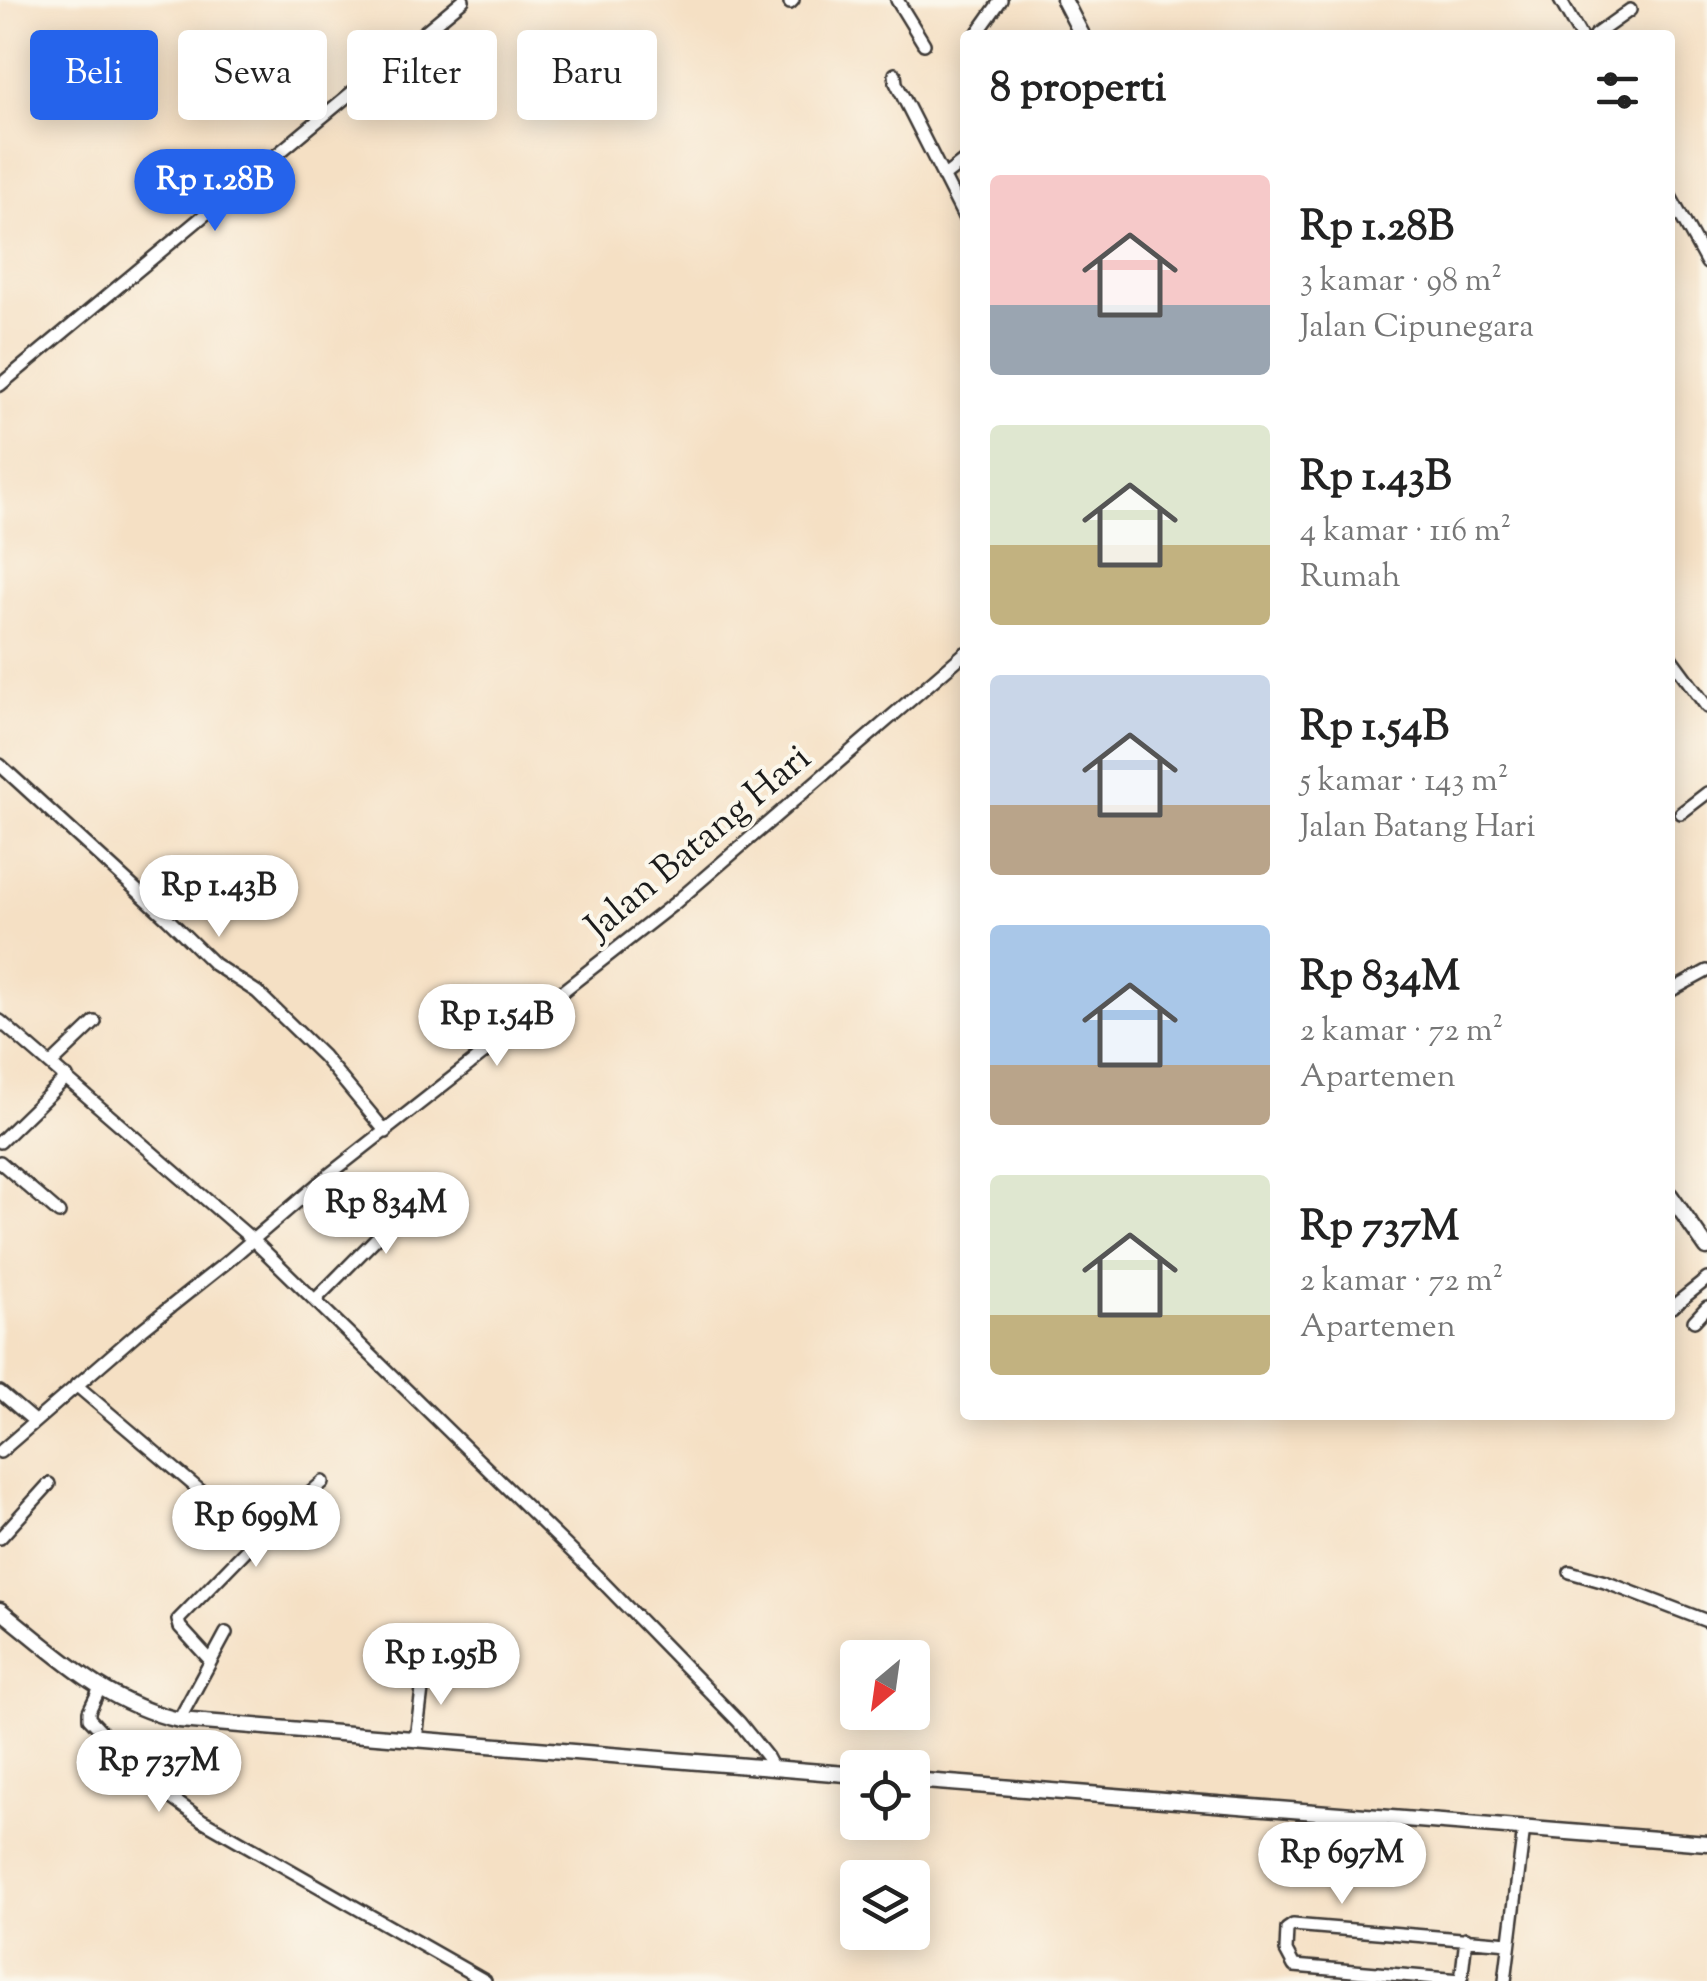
<!DOCTYPE html>
<html lang="id">
<meta charset="utf-8">
<style>
body{margin:0;font-family:"Sorts Mill Goudy",serif;background:#f6f6f6;color:#222;height:100vh;display:flex;flex-direction:column;font-size:38px;white-space:nowrap}
*{box-sizing:border-box;margin:0}
p{font-size:32px;color:#767676}
.icon{flex:none;width:55px;height:55px;fill:none;stroke:currentColor;stroke-width:2;stroke-linecap:round;stroke-linejoin:round}
.map{position:relative;flex:1;overflow:hidden}
.panel{position:absolute;left:960px;top:30px;width:715px;height:1390px;display:flex;flex-direction:column;background:#fff;border-radius:10px;box-shadow:0 5px 25px #0003}
.panel>*{flex:none}
.hud{position:absolute;left:30px;top:30px;width:780px;height:90px;display:flex;gap:20px}
.needle{width:65px;rotate:209deg}
.buttons{position:absolute;left:840px;top:1640px;display:grid;gap:20px}
.buttons a{display:grid;place-items:center;width:90px;height:90px;border-radius:10px;background:#fff;box-shadow:0 5px 25px #0003;font-size:50px}
.price{position:absolute;translate:-50% -85px;padding:0 22px;border-radius:35px;background:#fff;color:#222;font-size:32px;line-height:65px;filter:drop-shadow(0 2px 5px #0008)}
.price::after{content:'';position:absolute;left:50%;top:60px;width:30px;height:22px;margin-left:-15px;background:inherit;clip-path:polygon(0 0,100% 0,50% 100%)}
.price.current{background:#2563eb;color:#fff}
ul{padding:0;list-style:none}
li{display:flex;align-items:center;gap:30px;height:250px;padding:0 30px}
li span{display:grid;place-items:center;flex:none;width:280px;height:200px;border-radius:10px;color:#555}
li>.icon{margin-inline-start:auto}
span .icon{width:120px;height:120px;fill:#fffc;stroke-width:1}
li b{font-size:42px}
h2{display:flex;justify-content:space-between;align-items:center;height:120px;padding:0 30px;font-size:42px}
.tag{padding:0 35px;border-radius:10px;background:#fff;box-shadow:0 5px 25px #0003;font-size:35px;line-height:90px}
.tag.current{background:#2563eb;color:#fff}
.map>svg:first-child{display:block}
.lines{fill:none;stroke-linecap:round;stroke-linejoin:round}
.minor-casing{stroke:#3d3935;stroke-width:16}
.major-casing{stroke:#3d3935;stroke-width:19}
.minor{stroke:#fff;stroke-width:11}
.major{stroke:#fff;stroke-width:14}
.labels{text-anchor:middle;stroke-width:8;stroke-linejoin:round;paint-order:stroke}
.street-label{font-size:38px;fill:#1c1c1c;stroke:#fbf7ec}
</style>
<div class="map">
<svg width="1707" height="1981" viewBox="0 0 1707 1981">
<rect width="100%" height="100%" fill="#fbf7ec"/>
<filter id="ink" filterUnits="userSpaceOnUse"><feTurbulence type="fractalNoise" baseFrequency=".01" numOctaves="2"/><feDisplacementMap in="SourceGraphic" scale="20" xChannelSelector="R" yChannelSelector="G"/><feConvolveMatrix kernelMatrix="1 2 1 2 8 2 1 2 1" color-interpolation-filters="sRGB"/></filter>
<filter id="wash" filterUnits="userSpaceOnUse"><feTurbulence type="fractalNoise" baseFrequency=".0048" numOctaves="4" result="noise"/><feDisplacementMap in="SourceGraphic" scale="40" xChannelSelector="R" yChannelSelector="G"/><feGaussianBlur stdDeviation="2.25" result="paint"/><feColorMatrix in="noise" values="0 0 0 0 0 0 0 0 0 0 0 0 0 0 0 0 0 1.4 0 .05"/><feComposite in="paint" operator="in"/></filter>
<g filter="url(#wash)">
<rect width="100%" height="100%" fill="#f5e0c4"/>
</g>
<g filter="url(#ink)">
<g class="lines">
<defs>
<path id="minor" d="M897 0 924 44
M1560 0 1580 35
M790 3 793 0
M976 35 1001 0
M1595 35 1630 10
M895 74 896 83 965 219
M943 177 965 160
M1670 196 1707 263
M0 385 463 0
M1670 657 1707 707
M0 765 167 918 214 964 257 992 323 1056 386 1132
M1681 813 1707 793
M1670 991 1707 971
M0 1021 253 1240 586 1565 739 1722 767 1757 773 1768
M51 1064 95 1022
M0 1142 67 1077
M0 1162 59 1213
M315 1300 429 1185
M1672 1307 1707 1279
M1694 1321 1707 1307
M76 1385 257 1539
M0 1392 34 1421
M0 1452 135 1335 228 1261 326 1177 675 903 965 653
M0 1538 49 1484
M1570 1572 1605 1582 1707 1621
M211 1661 180 1627 178 1620 257 1539 323 1482
M100 1688 89 1711V1718L153 1785 202 1820 485 1981
M179 1720 226 1633
M416 1739 424 1673
M1461 1980 1294 1966 1286 1951 1287 1929 1293 1925 1509 1943
M1461 1981 1466 1938
M1505 1981 1524 1828"/>
<path id="major" d="M1064 0 1082 35
M1670 1195 1707 1248
M0 1610C58 1656 105 1703 179 1720L858 1775
M912 1780 1707 1843"/>
</defs>
<use href="#minor" class="minor-casing"/>
<use href="#major" class="major-casing"/>
<use href="#minor" class="minor"/>
<use href="#major" class="major"/>
</g>
</g>
<g class="labels">
<g class="street-label">
<text transform="translate(697 841) rotate(-40)" y="13">Jalan Batang Hari</text>
</g>
</g>
</svg>
<div class="buttons">
<a><svg class="needle" viewBox="-14 -14 28 28"><path d="M0-13l5 13h-10z" fill="#e53935"/><path d="M0 13l5-13h-10z" fill="#767676"/></svg></a>
<a><svg class="icon" aria-label="locate" viewBox="0 0 24 24"><circle cx="12" cy="12" r="6"/><path d="M12 2v4M12 18v4M2 12h4M18 12h4"/></svg></a>
<a><svg class="icon" aria-label="layers" viewBox="0 0 24 24"><path d="M12 4l9 5-9 5-9-5zM3 14l9 5 9-5"/></svg></a>
</div>
<b class="price current" style="left:215px;top:234px">Rp 1.28B</b>
<b class="price" style="left:219px;top:940px">Rp 1.43B</b>
<b class="price" style="left:497px;top:1069px">Rp 1.54B</b>
<b class="price" style="left:386px;top:1257px">Rp 834M</b>
<b class="price" style="left:256px;top:1570px">Rp 699M</b>
<b class="price" style="left:441px;top:1708px">Rp 1.95B</b>
<b class="price" style="left:159px;top:1815px">Rp 737M</b>
<b class="price" style="left:1342px;top:1907px">Rp 697M</b>
<div class="hud">
<a class="tag current">Beli</a>
<a class="tag">Sewa</a>
<a class="tag">Filter</a>
<a class="tag">Baru</a>
</div>
<section class="panel">
<h2>8 properti<svg class="icon" aria-label="filters" viewBox="0 0 24 24"><path d="M4 7h16M4 17h16"/><circle cx="9" cy="7" r="2"/><circle cx="15" cy="17" r="2"/></svg></h2>
<ul>
<li><span style="background:linear-gradient(#f6c9c9 65%,#9aa5b1 0)"><svg class="icon" aria-label="home" viewBox="0 0 24 24"><path d="M3 11l9-7 9 7M6 9v11h12V9"/></svg></span><div><b>Rp 1.28B</b><p>3 kamar · 98 m²</p><p>Jalan Cipunegara</p></div></li>
<li><span style="background:linear-gradient(#dfe7d0 60%,#c2b280 0)"><svg class="icon" aria-label="home" viewBox="0 0 24 24"><path d="M3 11l9-7 9 7M6 9v11h12V9"/></svg></span><div><b>Rp 1.43B</b><p>4 kamar · 116 m²</p><p>Rumah</p></div></li>
<li><span style="background:linear-gradient(#c9d6e8 65%,#b9a48a 0)"><svg class="icon" aria-label="home" viewBox="0 0 24 24"><path d="M3 11l9-7 9 7M6 9v11h12V9"/></svg></span><div><b>Rp 1.54B</b><p>5 kamar · 143 m²</p><p>Jalan Batang Hari</p></div></li>
<li><span style="background:linear-gradient(#a9c7e8 70%,#b9a48a 0)"><svg class="icon" aria-label="home" viewBox="0 0 24 24"><path d="M3 11l9-7 9 7M6 9v11h12V9"/></svg></span><div><b>Rp 834M</b><p>2 kamar · 72 m²</p><p>Apartemen</p></div></li>
<li><span style="background:linear-gradient(#dfe7d0 70%,#c2b280 0)"><svg class="icon" aria-label="home" viewBox="0 0 24 24"><path d="M3 11l9-7 9 7M6 9v11h12V9"/></svg></span><div><b>Rp 737M</b><p>2 kamar · 72 m²</p><p>Apartemen</p></div></li>
</ul>
</section>
</div>
